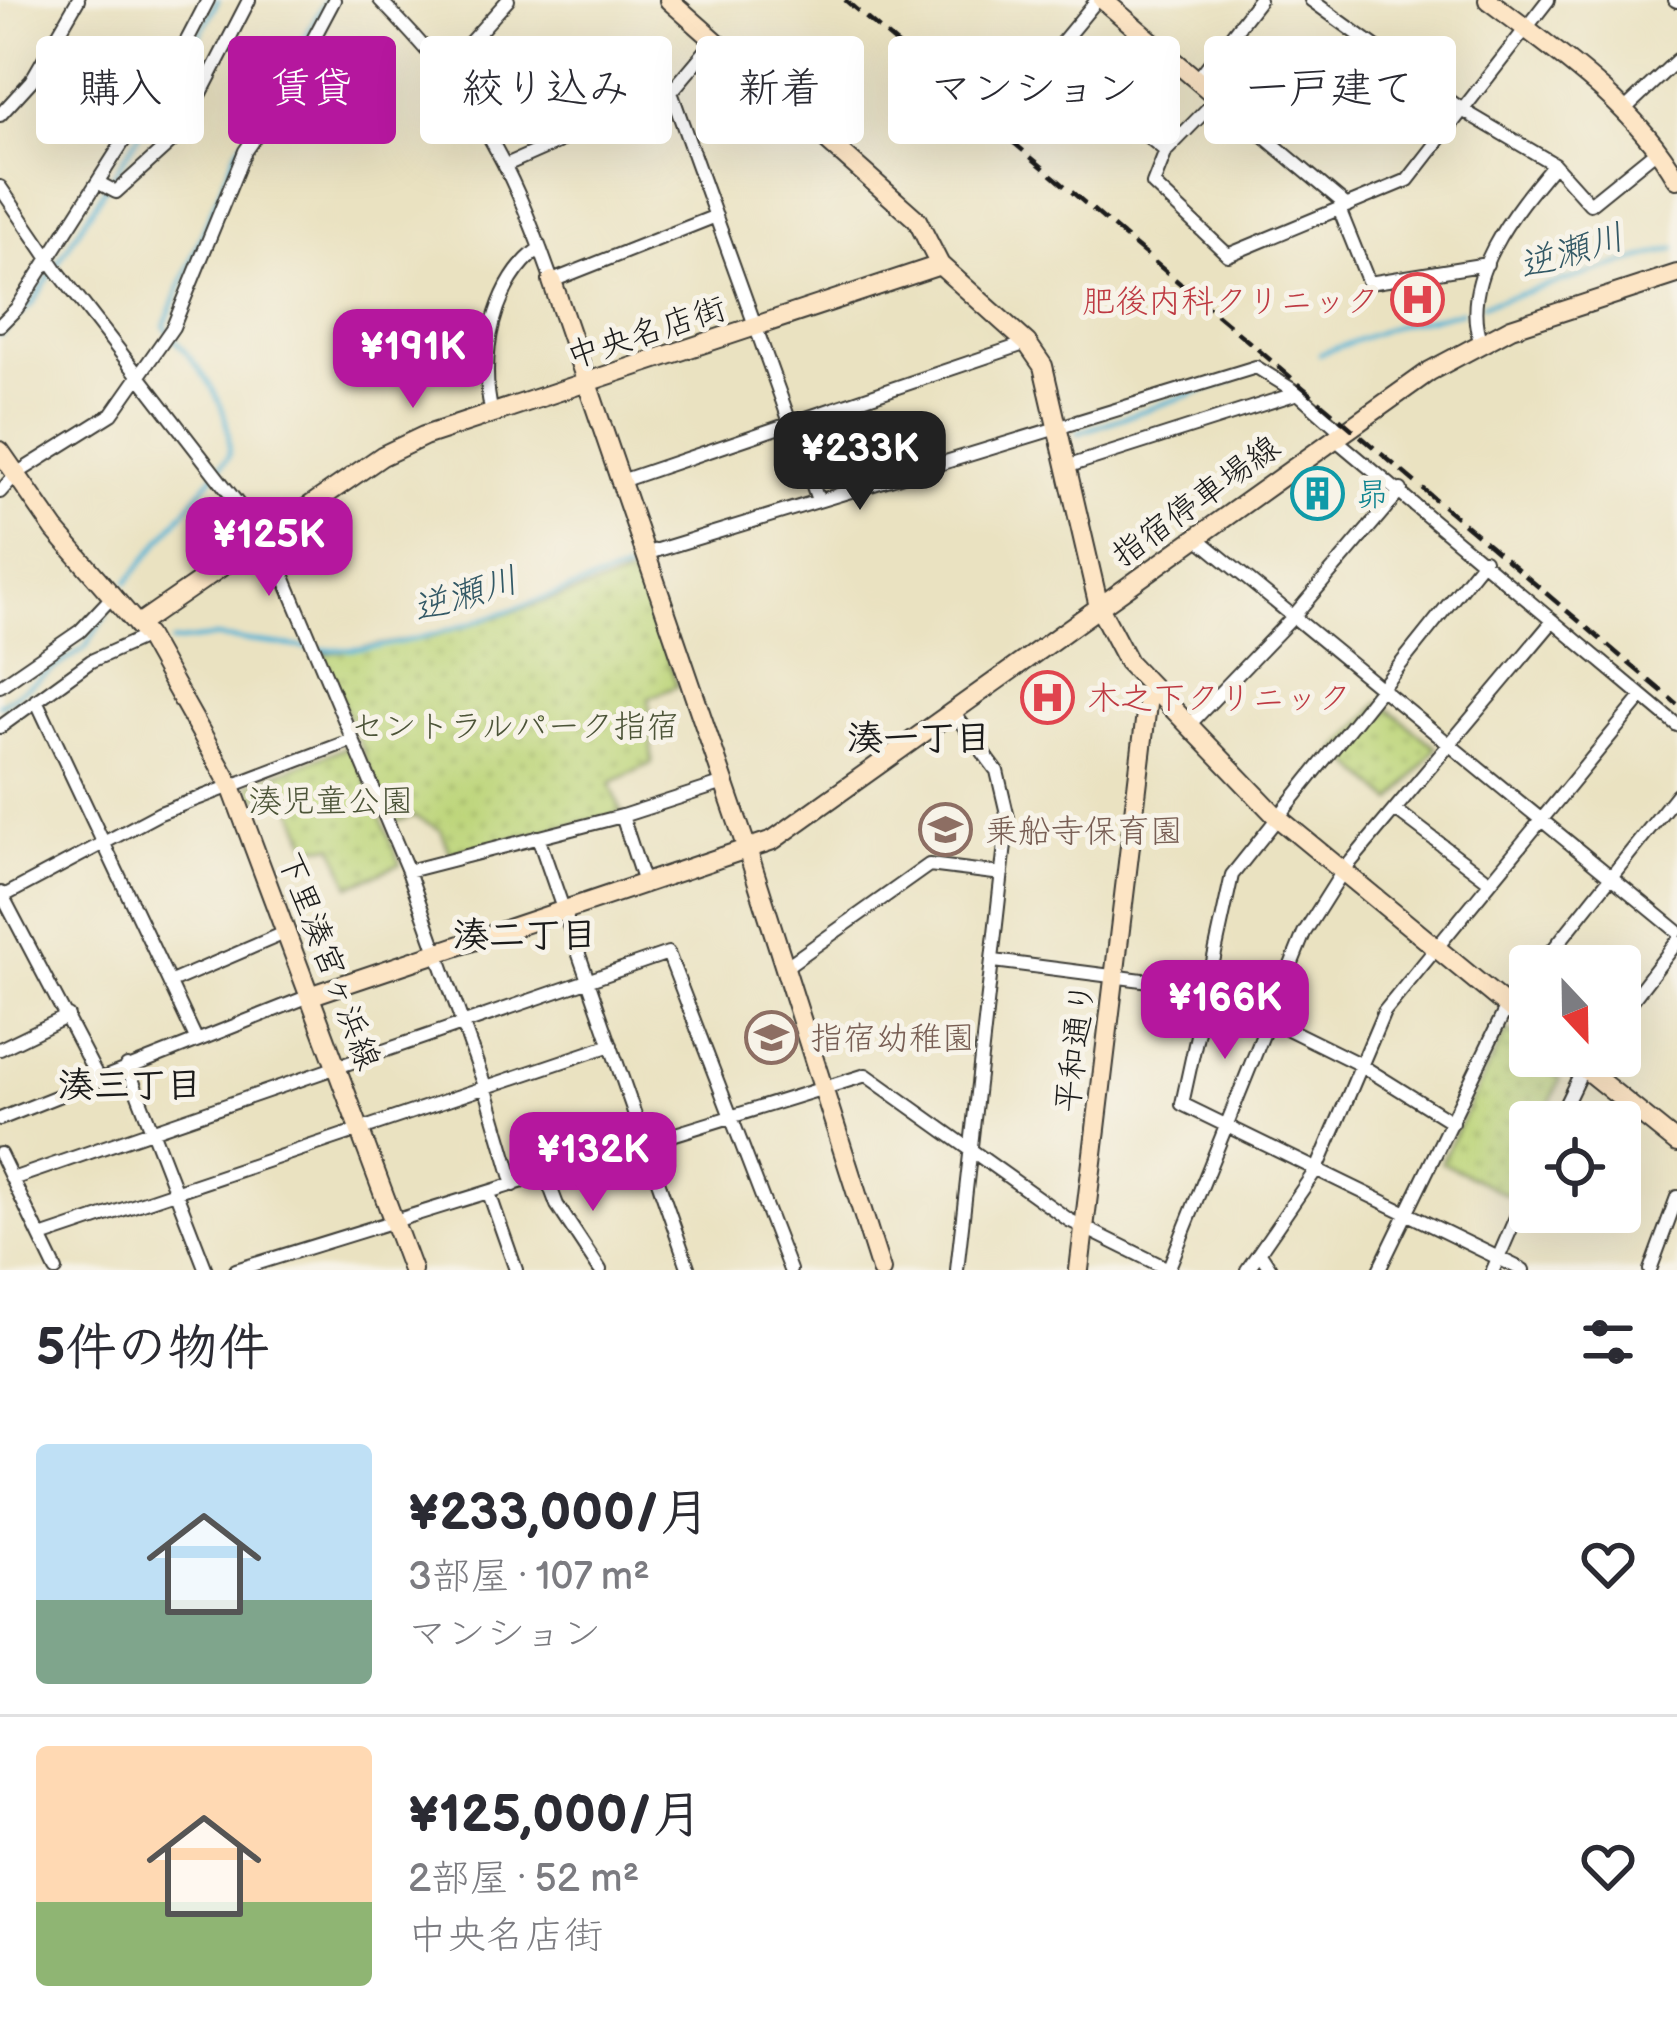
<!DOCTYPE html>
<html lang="ja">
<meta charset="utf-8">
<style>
body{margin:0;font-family:"Balsamiq Sans","Klee One",sans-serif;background:#f7f7f7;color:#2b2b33;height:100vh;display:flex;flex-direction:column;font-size:45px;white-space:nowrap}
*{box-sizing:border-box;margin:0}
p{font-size:39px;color:#7c7c81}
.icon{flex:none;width:66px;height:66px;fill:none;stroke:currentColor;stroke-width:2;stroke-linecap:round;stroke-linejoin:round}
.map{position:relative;height:1270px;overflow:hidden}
.sheet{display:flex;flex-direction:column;background:#fff;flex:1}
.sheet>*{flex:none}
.top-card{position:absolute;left:36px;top:36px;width:1605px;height:108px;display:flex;gap:24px}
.needle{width:78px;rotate:158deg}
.fabs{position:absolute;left:1509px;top:945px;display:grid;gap:24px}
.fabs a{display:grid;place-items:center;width:132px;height:132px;border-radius:12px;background:#fff;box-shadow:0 12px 48px #0002;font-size:60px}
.price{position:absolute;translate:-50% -102px;padding:0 27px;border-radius:24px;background:#b5179e;color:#fff;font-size:39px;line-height:78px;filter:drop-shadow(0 3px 6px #0008)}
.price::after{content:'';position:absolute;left:50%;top:72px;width:36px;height:27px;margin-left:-18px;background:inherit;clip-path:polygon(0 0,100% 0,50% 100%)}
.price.current{background:#222;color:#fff}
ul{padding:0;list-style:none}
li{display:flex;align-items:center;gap:36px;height:300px;padding:0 36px}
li+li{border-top:3px solid #e1e1e2}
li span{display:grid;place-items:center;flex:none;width:336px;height:240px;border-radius:12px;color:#555}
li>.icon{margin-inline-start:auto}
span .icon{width:144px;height:144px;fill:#fffc;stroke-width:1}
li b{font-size:51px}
h2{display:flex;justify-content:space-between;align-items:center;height:144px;padding:0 36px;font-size:51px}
.pill{padding:0 42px;border-radius:12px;background:#fff;box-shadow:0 12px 48px #0002;font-size:42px;line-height:108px}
.pill.current{background:#b5179e;color:#fff}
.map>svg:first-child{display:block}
.park{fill:url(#park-dots);stroke:#6c784b;stroke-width:3}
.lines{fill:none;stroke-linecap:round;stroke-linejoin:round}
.stream{stroke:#56b4d4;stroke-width:4.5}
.street-casing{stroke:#3b3a35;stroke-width:16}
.secondary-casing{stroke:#3b3a35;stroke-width:22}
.street{stroke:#fff;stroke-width:12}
.secondary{stroke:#fde5c5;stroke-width:18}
.rail{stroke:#1c1c1c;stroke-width:4.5;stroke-dasharray:18 9;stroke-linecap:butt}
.labels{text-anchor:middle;stroke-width:10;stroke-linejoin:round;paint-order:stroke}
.health-label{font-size:33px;fill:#be3a42;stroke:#f7f3e8;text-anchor:end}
.street-label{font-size:33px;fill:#1c1c1c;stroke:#f7f3e8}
.culture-label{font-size:33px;fill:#0d838f;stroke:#f7f3e8;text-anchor:start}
.park-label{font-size:33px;fill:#4c5438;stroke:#f7f3e8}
.education-label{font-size:33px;fill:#785e54;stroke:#f7f3e8;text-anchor:start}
.water-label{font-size:36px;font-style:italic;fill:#335966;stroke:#f7f3e8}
.neighbourhood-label{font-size:36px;font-weight:bold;fill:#1c1c1c;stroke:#f7f3e8}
</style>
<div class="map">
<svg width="1677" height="1270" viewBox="0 0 1677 1270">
<defs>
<pattern id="park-dots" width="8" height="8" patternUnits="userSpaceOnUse" patternTransform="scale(3)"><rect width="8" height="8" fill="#bdd57a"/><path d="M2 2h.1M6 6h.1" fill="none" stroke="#a2b669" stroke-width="1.8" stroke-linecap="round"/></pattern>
</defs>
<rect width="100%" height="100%" fill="#f7f3e8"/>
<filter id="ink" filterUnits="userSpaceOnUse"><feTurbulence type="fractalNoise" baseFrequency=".00833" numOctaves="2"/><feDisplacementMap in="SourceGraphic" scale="24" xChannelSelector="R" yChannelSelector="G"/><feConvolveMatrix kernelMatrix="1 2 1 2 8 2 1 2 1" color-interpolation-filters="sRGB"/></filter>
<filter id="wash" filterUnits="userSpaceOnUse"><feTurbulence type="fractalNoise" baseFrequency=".004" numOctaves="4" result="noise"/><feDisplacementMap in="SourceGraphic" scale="48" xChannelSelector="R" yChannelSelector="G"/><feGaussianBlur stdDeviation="2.7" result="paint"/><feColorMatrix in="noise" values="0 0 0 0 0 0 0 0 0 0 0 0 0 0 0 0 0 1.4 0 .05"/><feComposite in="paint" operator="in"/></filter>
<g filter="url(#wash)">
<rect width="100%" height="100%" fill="#eae2c1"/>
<path class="park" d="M639 573 677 686 649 698 652 763 610 783 622 813 450 853 441 830 414 816 392 823 323 654 432 636Z
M1380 702 1436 748 1393 801 1337 751Z
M347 747 353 750 400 864 350 886 334 846 309 847 285 788 255 799 249 784Z
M1507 1030 1560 1080 1542 1122H1530V1152L1511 1197 1441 1162Z"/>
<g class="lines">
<path class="stream" d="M1483 305 1675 248
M0 335 32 304 191 52 218 0
M1320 354 1400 324 1461 312
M1078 433 1233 380
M127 582 229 456C234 401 195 365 164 326L235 153 276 94 325 0
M172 642 214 637 310 648
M321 649C405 658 542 595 627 571
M0 705 85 648 106 615"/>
</g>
</g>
<g filter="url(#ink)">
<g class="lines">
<defs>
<path id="street" d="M380 0C474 96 507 154 552 281L716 216
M1097 0 1049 58 1166 151 1218 98 1347 206
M1311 0 1464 111 1554 164 1590 204 1658 149
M1675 0 1677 1
M447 68 508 0
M1197 80 1259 0
M671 92 818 500
M1624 110 1677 60
M0 115 31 81 78 0
M1166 151 1153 184 1228 255 1408 180 1548 0
M508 164 671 92 715 40
M99 183 116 192 180 134 249 0
M0 187 56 269 272 548 408 871 485 1086 514 1185
M1340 211 1369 283 1487 264
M0 325 17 308 183 48 208 0
M1481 343C1457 280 1515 210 1554 164
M492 413C478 360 493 282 540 248
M1334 438 1677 725
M1069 466 1298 393 1342 432
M621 481 1027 343
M0 492 16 474 112 414 173 327 245 151 282 98 334 0
M1195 536 1677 931
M645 554 1256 367 1298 393
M1484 560 1232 875 1182 1104 1523 1270
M0 686 80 631 112 597
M36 700 196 1039
M954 713 997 771 1008 818 957 1270
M0 727 91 661 147 636
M1187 727 1291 619 1401 490
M1397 811 1488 880
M622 816 645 886
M538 837 689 1270
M408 871 622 816 724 783
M1 893 98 1078
M0 898 160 813 352 740
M994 961 1205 988 1359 1064 1452 1122
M1540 966 1677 794
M784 968 929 865 1002 874
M171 982 287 932
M1620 1016 1677 942
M0 1049 68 1016
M127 1066 206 1270
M0 1119 312 995
M1557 1122 1589 1056
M0 1154 56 1270
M546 1176 557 1205 600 1270
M12 1179 668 953 790 1270
M489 1193 516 1270
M41 1237 611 1045
M1260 1253 1271 1270
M236 1270 866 1075 1069 1220 1170 1270
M1168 1270 1304 933 1343 871 1553 621
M1247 1270 1318 1167 1384 1012 1642 697
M1379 1270 1507 1006 1530 978
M1493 1270 1530 1185
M1650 1270 1677 1197"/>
<path id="secondary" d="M669 0 917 220 940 265 1027 343 1043 366 1099 607 1128 662 1277 817 1530 1025
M1103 0 1218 98
M1488 0C1558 53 1632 102 1677 179
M552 281 748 852 881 1270
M0 451 55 530 147 636 231 786 412 1270
M137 625 382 456 424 436 940 265
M312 995 773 840 1430 371 1511 328 1677 274
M1569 1056 1677 1143
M1079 1270 1149 688"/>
</defs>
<use href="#street" class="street-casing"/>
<use href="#secondary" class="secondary-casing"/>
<use href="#street" class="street"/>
<use href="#secondary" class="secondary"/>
<path class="rail" d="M845 0 1677 704"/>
</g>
</g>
<defs>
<symbol id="hospital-ring" viewBox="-11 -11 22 22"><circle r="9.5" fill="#f7f3e8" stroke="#e0444e" stroke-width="1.5"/><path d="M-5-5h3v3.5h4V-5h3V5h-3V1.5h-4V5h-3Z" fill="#e0444e"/></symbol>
<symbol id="building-ring" viewBox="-11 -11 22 22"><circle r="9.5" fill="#f7f3e8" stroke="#0f9aa8" stroke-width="1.5"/><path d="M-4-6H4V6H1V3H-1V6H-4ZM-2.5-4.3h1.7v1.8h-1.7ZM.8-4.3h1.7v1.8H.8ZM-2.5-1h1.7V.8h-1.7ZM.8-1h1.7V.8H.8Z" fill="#0f9aa8"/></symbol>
<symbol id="school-ring" viewBox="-11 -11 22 22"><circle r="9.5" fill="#f7f3e8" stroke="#8d6e63" stroke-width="1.5"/><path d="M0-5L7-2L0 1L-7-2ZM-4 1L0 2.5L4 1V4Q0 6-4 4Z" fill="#8d6e63"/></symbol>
</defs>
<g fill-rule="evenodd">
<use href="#hospital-ring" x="1388" y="270" width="59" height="59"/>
<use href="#building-ring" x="1288" y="464" width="59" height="59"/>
<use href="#hospital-ring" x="1018" y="668" width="59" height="59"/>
<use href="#school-ring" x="916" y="800" width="59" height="59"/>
<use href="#school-ring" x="742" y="1008" width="59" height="59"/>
</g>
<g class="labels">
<g class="health-label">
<text x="1379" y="312">肥後内科クリニック</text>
<text x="1087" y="709" text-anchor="start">木之下クリニック</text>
</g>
<g class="street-label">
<text transform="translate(646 331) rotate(-18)" y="12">中央名店街</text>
<text transform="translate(1195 500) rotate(-36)" y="12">指宿停車場線</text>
<text transform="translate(330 960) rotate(69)" y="12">下里湊宮ヶ浜線</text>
<text transform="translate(1074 1047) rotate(-83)" y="12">平和通り</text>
</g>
<g class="culture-label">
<text x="1356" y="505">昴</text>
</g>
<g class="park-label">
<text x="515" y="737">セントラルパーク指宿</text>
<text x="331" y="812">湊児童公園</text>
</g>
<g class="education-label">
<text x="985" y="842">乗船寺保育園</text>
<text x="810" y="1049">指宿幼稚園</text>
</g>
<g class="water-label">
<text transform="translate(1571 250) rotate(-17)" y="13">逆瀬川</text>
<text transform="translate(465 593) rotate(-17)" y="13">逆瀬川</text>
</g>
<g class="neighbourhood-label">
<text x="919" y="750">湊一丁目</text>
<text x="525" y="947">湊二丁目</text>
<text x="130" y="1097">湊三丁目</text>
</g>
</g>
</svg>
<div class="fabs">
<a><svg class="needle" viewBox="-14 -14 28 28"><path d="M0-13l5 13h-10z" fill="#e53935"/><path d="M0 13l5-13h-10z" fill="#7c7c81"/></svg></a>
<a><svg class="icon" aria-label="locate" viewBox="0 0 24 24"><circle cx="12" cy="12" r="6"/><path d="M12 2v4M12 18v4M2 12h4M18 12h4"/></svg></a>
</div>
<b class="price" style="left:413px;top:411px">¥191K</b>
<b class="price current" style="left:860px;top:513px">¥233K</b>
<b class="price" style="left:269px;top:599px">¥125K</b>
<b class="price" style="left:1225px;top:1062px">¥166K</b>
<b class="price" style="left:593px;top:1214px">¥132K</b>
<div class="top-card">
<a class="pill">購入</a>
<a class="pill current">賃貸</a>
<a class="pill">絞り込み</a>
<a class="pill">新着</a>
<a class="pill">マンション</a>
<a class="pill">一戸建て</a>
</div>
</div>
<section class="sheet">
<h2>5件の物件<svg class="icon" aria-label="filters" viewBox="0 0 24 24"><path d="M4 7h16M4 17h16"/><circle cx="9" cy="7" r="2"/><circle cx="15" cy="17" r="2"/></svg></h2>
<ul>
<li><span style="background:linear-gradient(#bfe0f5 65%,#7fa58c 0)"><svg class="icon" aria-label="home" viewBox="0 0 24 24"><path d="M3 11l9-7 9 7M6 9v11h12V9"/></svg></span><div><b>¥233,000/月</b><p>3部屋 · 107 m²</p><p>マンション</p></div><svg class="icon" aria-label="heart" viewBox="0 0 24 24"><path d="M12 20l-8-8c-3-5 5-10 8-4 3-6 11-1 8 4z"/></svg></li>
<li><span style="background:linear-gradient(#ffd9b3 65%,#8fb573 0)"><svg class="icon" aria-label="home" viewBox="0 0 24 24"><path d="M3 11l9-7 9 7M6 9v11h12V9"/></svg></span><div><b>¥125,000/月</b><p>2部屋 · 52 m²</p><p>中央名店街</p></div><svg class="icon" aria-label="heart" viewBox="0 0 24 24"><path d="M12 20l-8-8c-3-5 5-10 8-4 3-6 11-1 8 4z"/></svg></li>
</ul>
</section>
